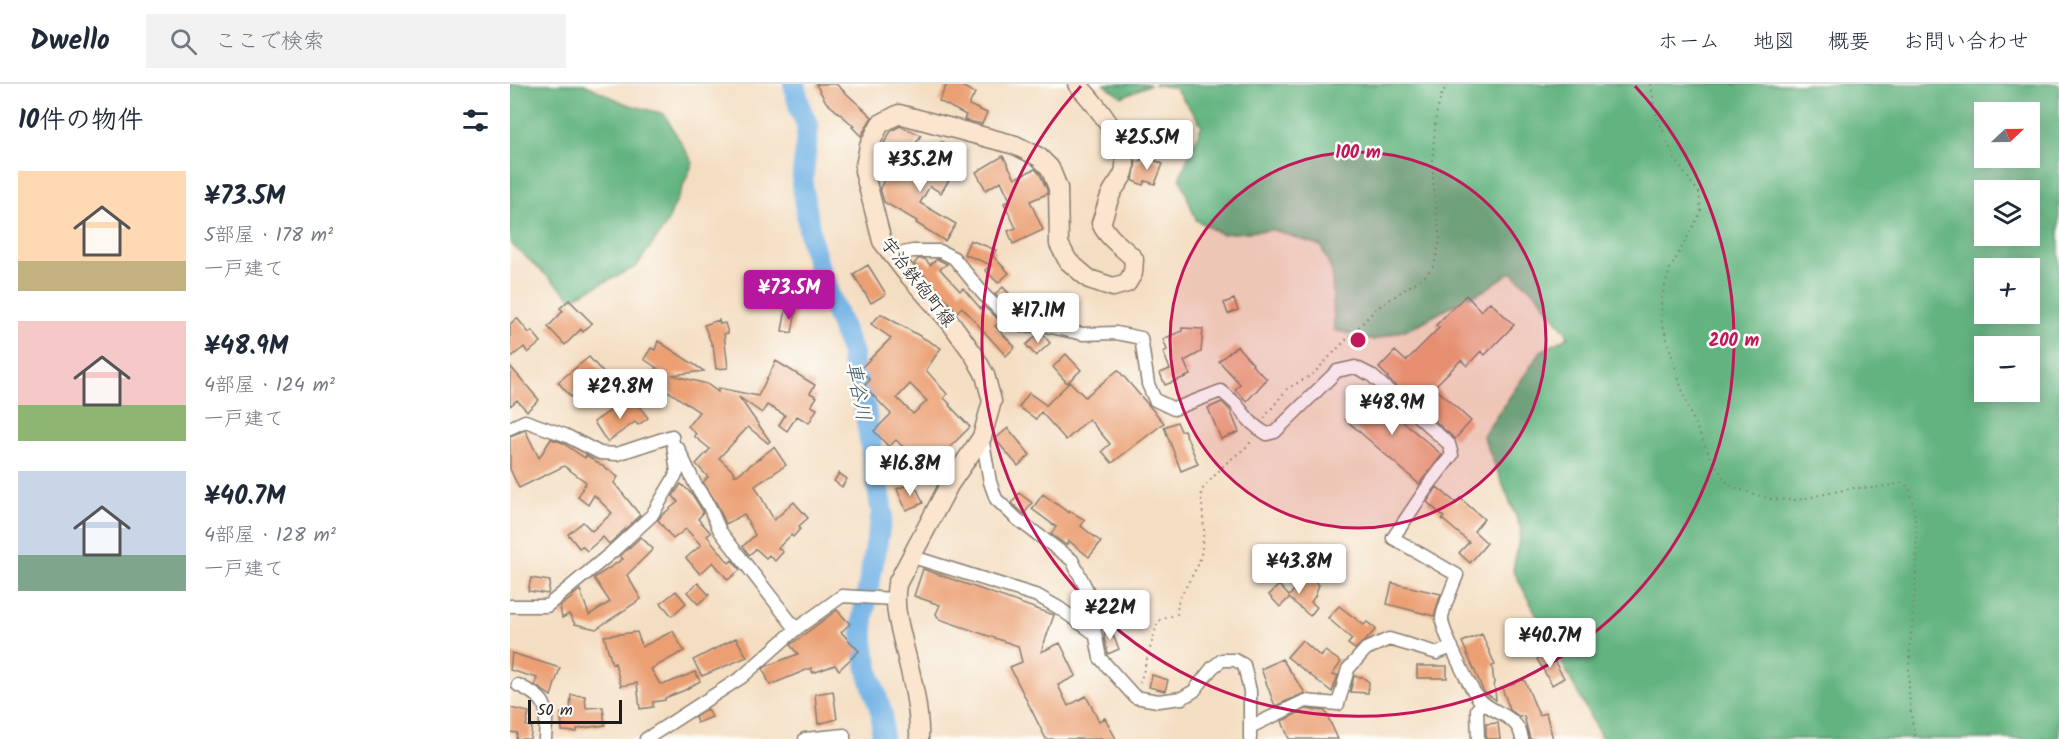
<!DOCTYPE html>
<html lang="ja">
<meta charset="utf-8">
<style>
body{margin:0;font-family:Kalam,"Klee One",sans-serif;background:#f2f2f3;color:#1f2937;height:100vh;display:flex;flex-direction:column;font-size:22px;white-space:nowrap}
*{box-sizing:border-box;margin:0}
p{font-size:20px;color:#747a83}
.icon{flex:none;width:33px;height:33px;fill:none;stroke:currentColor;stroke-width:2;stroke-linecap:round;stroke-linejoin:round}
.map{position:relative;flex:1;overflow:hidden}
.drawer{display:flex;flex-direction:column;background:#fff;width:510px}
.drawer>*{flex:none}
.needle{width:39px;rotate:68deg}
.controls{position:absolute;left:1464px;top:18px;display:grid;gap:12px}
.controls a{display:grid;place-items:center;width:66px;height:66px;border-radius:0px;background:#fff;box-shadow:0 3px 15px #0003;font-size:30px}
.scale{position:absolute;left:18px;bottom:15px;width:94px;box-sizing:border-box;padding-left:6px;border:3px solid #1c1c1c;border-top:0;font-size:16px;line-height:21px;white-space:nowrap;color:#1c1c1c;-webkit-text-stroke:4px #fdfcf7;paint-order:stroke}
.price{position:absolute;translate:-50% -51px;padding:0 14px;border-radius:6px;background:#fff;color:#222;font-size:20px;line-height:39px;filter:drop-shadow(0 2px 3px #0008)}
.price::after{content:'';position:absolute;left:50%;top:36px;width:18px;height:14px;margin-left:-9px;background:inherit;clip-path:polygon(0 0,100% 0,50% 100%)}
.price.current{background:#b5179e;color:#fff}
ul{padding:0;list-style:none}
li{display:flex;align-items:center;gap:18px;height:150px;padding:0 18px}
li span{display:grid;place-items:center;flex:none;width:168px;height:120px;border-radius:0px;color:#555}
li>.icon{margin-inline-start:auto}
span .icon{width:72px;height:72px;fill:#fffc;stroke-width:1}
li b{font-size:26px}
h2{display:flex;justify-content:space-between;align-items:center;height:72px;padding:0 18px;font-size:26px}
header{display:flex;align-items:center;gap:36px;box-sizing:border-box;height:84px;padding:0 30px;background:#fff;border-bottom:2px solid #e0e1e3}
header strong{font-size:28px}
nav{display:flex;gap:33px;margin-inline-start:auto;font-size:21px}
.search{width:420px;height:54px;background:#f2f2f3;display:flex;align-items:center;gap:15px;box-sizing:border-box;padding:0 21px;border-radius:0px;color:#747a83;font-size:22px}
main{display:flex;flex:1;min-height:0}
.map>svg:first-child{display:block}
.forest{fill:#62b37f;stroke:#3f684e;stroke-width:1.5;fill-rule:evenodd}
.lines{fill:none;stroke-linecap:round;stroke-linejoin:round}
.river{stroke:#72b3e6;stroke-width:22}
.building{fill:#eb9f72;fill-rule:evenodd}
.minor-casing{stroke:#887d6f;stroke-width:15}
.secondary-casing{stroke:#887d6f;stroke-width:21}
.path{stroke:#887d6f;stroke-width:2;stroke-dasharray:1.5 4.5;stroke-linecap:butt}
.minor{stroke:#fff;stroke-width:12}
.secondary{stroke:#fbe5cf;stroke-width:18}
.ring{fill:none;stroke:#c2185b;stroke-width:3}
.labels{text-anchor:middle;stroke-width:5;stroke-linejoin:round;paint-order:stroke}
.street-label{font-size:18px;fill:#1c1c1c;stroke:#fdfcf7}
.water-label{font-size:20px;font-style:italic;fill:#3e586d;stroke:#fdfcf7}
.centre{fill:#c2185b;stroke:#fdfcf7;stroke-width:3}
.ring-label{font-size:18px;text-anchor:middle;font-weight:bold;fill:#c2185b;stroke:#fdfcf7;stroke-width:5;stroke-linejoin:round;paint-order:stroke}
</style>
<header>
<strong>Dwello</strong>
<div class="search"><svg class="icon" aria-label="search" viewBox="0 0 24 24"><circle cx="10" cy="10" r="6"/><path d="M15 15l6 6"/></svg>ここで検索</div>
<nav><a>ホーム</a><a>地図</a><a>概要</a><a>お問い合わせ</a></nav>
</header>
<main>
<section class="drawer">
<h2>10件の物件<svg class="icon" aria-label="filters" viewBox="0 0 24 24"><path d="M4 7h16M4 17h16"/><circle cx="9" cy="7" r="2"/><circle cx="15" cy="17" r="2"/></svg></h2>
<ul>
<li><span style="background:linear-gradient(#ffd9b3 75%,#c2b280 0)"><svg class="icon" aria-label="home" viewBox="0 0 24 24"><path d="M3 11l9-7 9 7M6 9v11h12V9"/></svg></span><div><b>¥73.5M</b><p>5部屋 · 178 m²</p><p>一戸建て</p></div></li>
<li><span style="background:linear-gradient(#f6c9c9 70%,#8fb573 0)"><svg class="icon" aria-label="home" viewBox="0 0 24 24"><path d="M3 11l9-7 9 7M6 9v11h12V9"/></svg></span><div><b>¥48.9M</b><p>4部屋 · 124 m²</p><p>一戸建て</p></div></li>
<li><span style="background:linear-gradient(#c9d6e8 70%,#7fa58c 0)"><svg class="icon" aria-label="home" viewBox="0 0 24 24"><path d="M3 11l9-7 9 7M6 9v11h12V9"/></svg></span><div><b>¥40.7M</b><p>4部屋 · 128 m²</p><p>一戸建て</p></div></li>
</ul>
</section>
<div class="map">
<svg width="1549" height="655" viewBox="0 0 1549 655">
<rect width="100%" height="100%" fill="#fdfcf7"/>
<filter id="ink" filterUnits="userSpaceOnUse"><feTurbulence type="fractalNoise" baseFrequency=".0167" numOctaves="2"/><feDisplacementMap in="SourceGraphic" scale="12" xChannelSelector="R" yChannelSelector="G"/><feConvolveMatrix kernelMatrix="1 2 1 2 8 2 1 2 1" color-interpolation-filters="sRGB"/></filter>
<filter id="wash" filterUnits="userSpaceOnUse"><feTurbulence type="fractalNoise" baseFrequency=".008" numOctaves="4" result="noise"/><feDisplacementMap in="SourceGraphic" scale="24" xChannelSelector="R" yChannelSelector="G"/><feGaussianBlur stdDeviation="1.35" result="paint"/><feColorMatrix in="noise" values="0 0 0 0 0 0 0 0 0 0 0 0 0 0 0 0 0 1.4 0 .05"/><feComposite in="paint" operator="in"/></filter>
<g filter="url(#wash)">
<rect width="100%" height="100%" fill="#f4dec2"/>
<path class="forest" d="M0 0H74L116 20 154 30 183 79 156 141 126 183 62 214 0 159Z
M594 0H641L612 13Z
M643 0H1549V655H1092L1003 486 1011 445 973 352 1031 267 1059 252 1026 209 1001 188 973 207 945 220 904 243 864 256 824 246 822 188 811 162 763 146 711 150 686 136 670 93 692 41 665 4ZM1474 28H1520V74H1474ZM1474 106H1520V152H1474ZM1474 184H1520V230H1474ZM1474 262H1520V308H1474Z"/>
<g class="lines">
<path class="river" d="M284 0 290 25 298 42 292 100 301 156 310 188 343 272 342 277 353 313 372 429 353 533V560L359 590 372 630V655"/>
</g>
<g id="blocks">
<path class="building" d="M306 0H326L362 33 351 52 342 43 344 42 316 18Z
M437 0H448L465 9 459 21 477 29 472 40 454 36 456 31 429 17Z
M390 42 411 51 398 73 374 59 381 47Z
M432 58 440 63 427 87 440 94 431 109 420 102 410 119 446 140 435 157 406 139 407 137 374 118 370 104 377 91 388 97 402 73 419 82Z
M633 71 653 80 645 100 635 97 633 101 623 97 626 77 630 78Z
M493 72 505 94 525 85 530 90 537 106V110L520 117 533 146 503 160 498 147 506 144 494 119 500 116 491 97 476 106 466 88Z
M460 156 486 166 483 172 499 189 488 199 475 186 481 181 454 170Z
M408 175H415L420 181 427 175 437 180 430 185 450 207 453 204 471 225 473 222 486 233 490 238 485 242 505 263 496 272 452 223 447 228 404 180Z
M358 181 376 210 361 219 343 190Z
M493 203 504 215 497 222 485 210Z
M956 211 971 227 980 218 1004 241 975 271 971 267 957 282 951 276 924 303 961 337 945 355 877 294 878 293 869 284 885 267 896 277 929 244 926 241Z
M724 215 728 226 718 230 714 219Z
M59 216 82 239 73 248 71 245 55 261 38 243 53 227 50 224Z
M276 225 286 227 282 249 272 247Z
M371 230 431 264 416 286 437 310 434 314 440 320 439 321 460 343 432 371 436 375 428 384 422 378 420 380 405 366 400 370 386 356 379 363 364 347 381 330 354 302 360 296 350 285 381 254 361 240ZM400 300 417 317 403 330 387 314Z
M7 234 19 249 22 247 31 258 18 269 14 263 0 274V240Z
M209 236 210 240 215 239 218 249 214 250 218 284 206 285 203 260 202 261 194 241Z
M672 244 693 245 691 268 674 277 680 291 655 301 650 289 660 285 653 268 657 266 653 255 672 247Z
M529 249H532L540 259 526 272 516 261Z
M148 257 194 287 162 291 197 300 208 308V304L248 312 266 277 305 301 300 309 307 313 301 322 307 325 299 339 287 332 277 347 269 341 275 331 257 321 252 329 229 313 260 357 258 359 238 343 209 374 225 389 224 391H227L264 363 276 381 245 402 264 436 284 418 298 434 289 442 290 445 283 453 281 451 268 464 273 468 265 477 259 471 256 474 246 465 239 471 233 462 245 451 234 430 216 440 206 418 193 398 198 393 186 380 200 365 184 352 186 350 178 342 189 328 158 307 154 313 142 305 144 303 138 299 147 284 134 275 141 264 145 266Z
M727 262 743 280 742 281 757 295 737 317 725 306 730 300 709 277Z
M556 270 571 286 557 299 543 283Z
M79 273 97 293 87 301 81 295 61 313 48 298Z
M0 282 29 316 17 327 7 316 0 322Z
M608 286 654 339 602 379 592 367 600 360 579 335 556 356 531 328 526 335 509 323 519 309 536 321 535 322 560 298 575 313Z
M856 306 932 371 909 400 835 335 841 328 837 324 843 313Z
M124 315 138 334 128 341 125 338 97 358 84 338 107 322 110 325Z
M712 318 720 326 729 348 711 355 698 324Z
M667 338 671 347 674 346 688 380 671 387 654 343Z
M498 344 520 371 508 382 485 355Z
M15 346 29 374 41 355 51 358 75 374 76 371 100 387 108 393 104 399 130 431 99 460 93 453 77 467 72 462 69 464 58 450 73 438 82 447 102 429 84 411 78 421 68 413 76 398 54 382 9 404 0 385V352Z
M329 389 337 395 332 403 324 397Z
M171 400 182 410 192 426 193 429 188 435 201 449 197 452 219 479 222 476 230 486 218 496 203 478 190 490 176 474 191 461 176 445 163 455 148 436 152 431 168 418 163 412Z
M400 400 407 405 413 419 396 426 387 405Z
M927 403 946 419 950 414 974 435 964 447 977 459 960 479 949 469 959 458 932 435 934 433 917 418Z
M509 409 522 419 514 430 502 419Z
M533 410 559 429 560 427 575 436 571 442 591 458 579 473 559 457 556 461 541 450 546 443 522 425Z
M131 453 143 465 117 491 131 515 86 545 65 540 59 530 52 534 50 522 63 513 62 512 70 506 79 531 100 518 84 494 113 475 110 472Z
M413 485 544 531 531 568 550 559 555 569 566 592 548 601 558 622 576 612 589 637 595 634 606 655H536L500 583 512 578 508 562 429 535 426 530 430 521 404 512Z
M797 491 809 501 805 512 801 518 807 523 800 532 779 514 770 523 759 511 769 501 779 512Z
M21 494 40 497 38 510 18 507Z
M188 499 199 511 188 520 177 508Z
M882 499 931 510 924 532 877 520Z
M166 507 176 519 162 532 151 519Z
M829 522 854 541 857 538 866 545 857 555 845 565 838 560 842 555 818 534Z
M327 526 340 540 331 548 349 567 329 586 325 581 303 589 301 584 260 601 253 585 257 582 288 570 280 561Z
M598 539 609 565 598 570 594 553Z
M163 547 174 567 141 585 150 600 158 599 185 588 190 597 175 606 155 614V616L143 618V623L130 625 127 599 111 602 105 579 102 580 94 552 127 548 132 563Z
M972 550 985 581 982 582 986 616 974 608 952 558Z
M226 554 237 573 192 592 183 576Z
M792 556 811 573 815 567 831 578 822 591H828L822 608 777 573Z
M1039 568 1054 594 1042 601 1027 575Z
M2 569 50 584 41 612 25 601 27 594 0 586Z
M772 575 795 609 765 622 751 585Z
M907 582H937V594H907Z
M642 591 658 596 655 607 639 603Z
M844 592 852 593 859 598 858 609 840 608Z
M1014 595 1029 631 1036 629 1043 655H1020L1014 632 1010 633 1000 626 992 604Z
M323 607 327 635 308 640 305 610Z
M61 611 75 612 76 624 93 623 95 641 67 645V648L52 647 51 629H60Z
M0 624 19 628 16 642 22 643 20 655H6L7 649 0 648Z
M198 625 202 633 187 639 185 633Z
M796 625 815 627 828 655H779L772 637Z
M988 639 990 655H976V640Z"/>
</g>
</g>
<g filter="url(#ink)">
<use href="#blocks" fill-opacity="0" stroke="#887d6f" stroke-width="1.5"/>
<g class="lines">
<defs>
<path id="minor" d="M383 171 403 167H430L444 174 474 211 493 229 512 242 532 241 573 250 606 249 631 254 638 300 645 316 664 325 711 307C716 311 721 315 726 320 737 333 741 341 757 350L765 348 827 287 845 283 861 291 939 360 942 371 918 402 883 454 947 491C943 501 932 527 932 535 932 547 961 606 969 615 984 631 1008 630 1012 655
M0 344 15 337 55 351 90 369 107 370 162 352
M472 353 480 398 486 415 507 435 562 476 577 506 590 574 625 613 648 617 672 614 684 607 702 584 712 576H725L734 581 740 607V655
M168 364 185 400 199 422 210 447 286 545
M400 472 528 512 549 524 584 549
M0 522H37L101 469 142 431 167 389 162 352
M8 601C40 617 37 621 35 655
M967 625 968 655
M740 643 795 617 828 620 838 585 856 565 879 555 927 569 942 563
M136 655 232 593 286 545 332 512 384 515
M295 655 334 651V655"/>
<path id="secondary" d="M409 655C410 626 402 594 395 566 390 543 383 524 387 500L439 401 472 353 482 317 475 291 464 271 441 239 395 187 372 157 354 87 359 62 370 40 389 30 505 61 529 73 540 84 548 104 549 160 558 177 579 195 603 203 617 199 623 189 624 175C613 163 598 155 591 139 595 129 597 118 602 108 605 102 612 95 614 88 622 63 583 17 567 0"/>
</defs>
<use href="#minor" class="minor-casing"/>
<use href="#secondary" class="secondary-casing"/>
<path class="path" d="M1141 0 1145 27 1164 74 1189 109 1191 128 1160 185 1151 216 1152 238 1168 293 1179 327 1200 372 1218 400 1231 406 1260 415 1287 416 1343 404H1363L1393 399 1399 404C1422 488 1384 574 1406 655
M754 334 777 305 803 290 867 224 915 192 924 181 930 157 923 96V67L926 31 932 9 939 0
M630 599 648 537 667 530 668 517 688 481 691 471 694 446 691 407 715 380 739 361 742 354"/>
<use href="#minor" class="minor"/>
<use href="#secondary" class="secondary"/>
</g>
</g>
<circle cx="848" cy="256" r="188" fill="#c2185b" fill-opacity=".12"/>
<g class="ring">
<circle cx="848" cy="256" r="188"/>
<path d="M1125 2A376 376 0 1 1 571 2"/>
</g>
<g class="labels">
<g class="street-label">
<text transform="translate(408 198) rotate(52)" y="6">宇治鉄砲町線</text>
</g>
<g class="water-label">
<text transform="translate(349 307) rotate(79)" y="7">車谷川</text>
</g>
</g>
<circle cx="848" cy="256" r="9" class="centre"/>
<g class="ring-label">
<text x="848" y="74">100 m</text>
<text x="1224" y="262">200 m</text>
</g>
</svg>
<div class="controls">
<a><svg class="needle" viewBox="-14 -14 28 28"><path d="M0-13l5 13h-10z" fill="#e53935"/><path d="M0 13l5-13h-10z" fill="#747a83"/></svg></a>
<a><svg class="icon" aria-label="layers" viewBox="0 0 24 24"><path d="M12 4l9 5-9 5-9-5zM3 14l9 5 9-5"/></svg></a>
<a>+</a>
<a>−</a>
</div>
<div class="scale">50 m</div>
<b class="price" style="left:637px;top:87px">¥25.5M</b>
<b class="price" style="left:410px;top:109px">¥35.2M</b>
<b class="price current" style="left:279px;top:237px">¥73.5M</b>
<b class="price" style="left:528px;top:260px">¥17.1M</b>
<b class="price" style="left:110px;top:336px">¥29.8M</b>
<b class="price" style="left:882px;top:352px">¥48.9M</b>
<b class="price" style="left:400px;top:413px">¥16.8M</b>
<b class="price" style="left:789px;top:511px">¥43.8M</b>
<b class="price" style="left:600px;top:557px">¥22M</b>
<b class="price" style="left:1040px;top:585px">¥40.7M</b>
</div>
</main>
